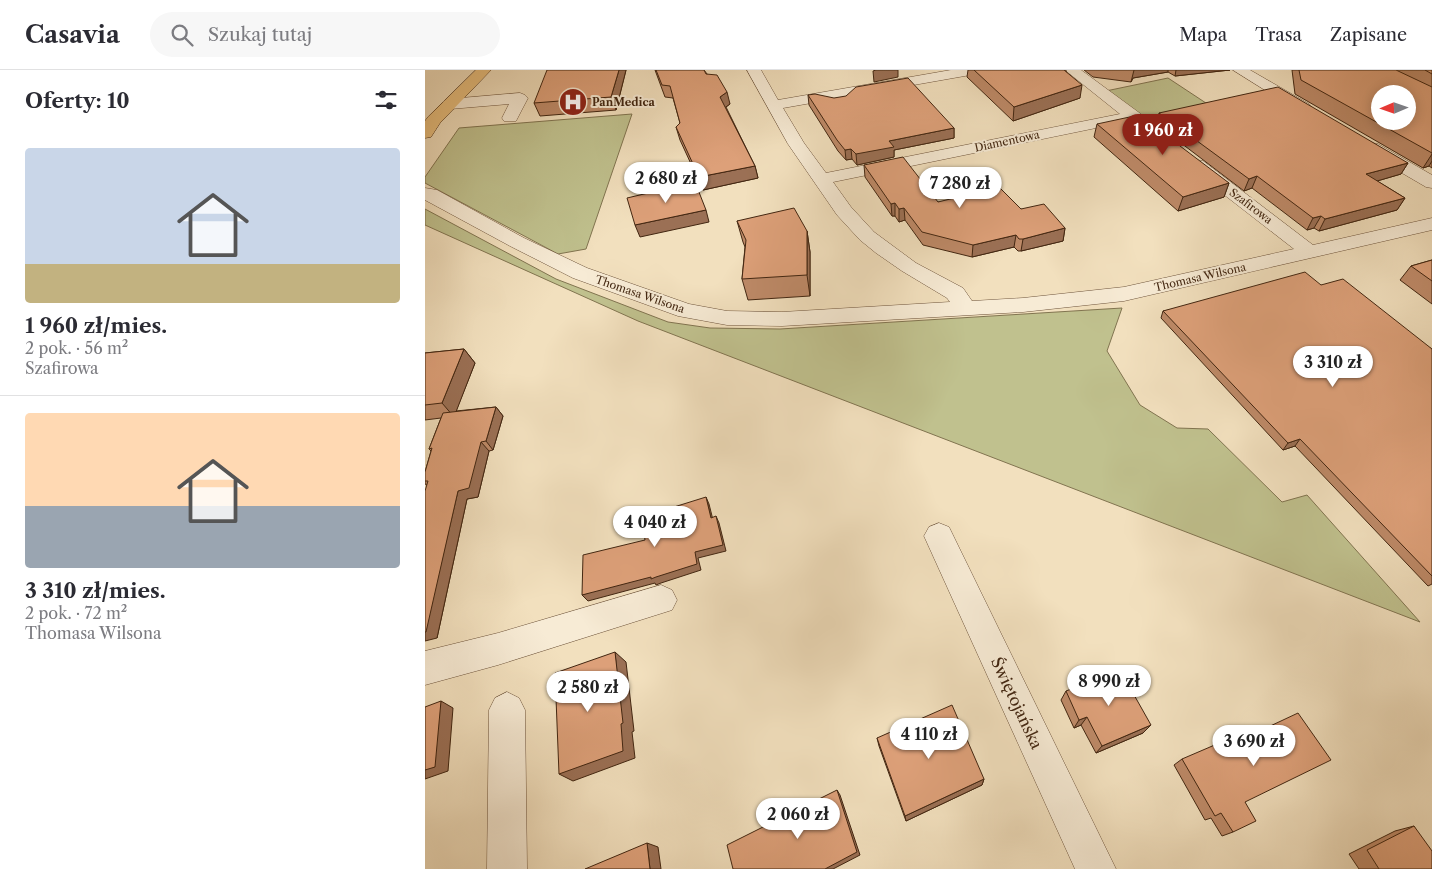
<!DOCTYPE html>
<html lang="pl">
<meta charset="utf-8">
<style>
body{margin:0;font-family:"Libre Caslon Text",serif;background:#f7f7f7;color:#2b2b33;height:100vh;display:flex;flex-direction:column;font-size:19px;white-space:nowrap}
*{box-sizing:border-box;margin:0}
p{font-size:16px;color:#7c7c81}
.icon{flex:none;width:28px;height:28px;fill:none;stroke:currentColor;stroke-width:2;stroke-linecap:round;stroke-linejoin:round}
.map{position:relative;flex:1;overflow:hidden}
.side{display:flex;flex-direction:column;background:#fff;width:425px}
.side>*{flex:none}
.needle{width:32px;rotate:268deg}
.tools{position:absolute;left:946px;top:15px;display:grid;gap:10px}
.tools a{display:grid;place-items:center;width:45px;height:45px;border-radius:50%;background:#fff;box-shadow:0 2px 12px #0003;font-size:25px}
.price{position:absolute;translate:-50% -42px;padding:0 11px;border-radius:18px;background:#fff;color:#222;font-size:16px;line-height:32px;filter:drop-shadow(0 1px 2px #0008)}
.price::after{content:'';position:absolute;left:50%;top:30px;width:15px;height:11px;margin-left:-8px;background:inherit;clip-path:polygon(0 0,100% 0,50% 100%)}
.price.current{background:#8f2418;color:#fff}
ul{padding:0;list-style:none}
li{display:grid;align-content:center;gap:10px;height:265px;padding:0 25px}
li+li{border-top:1px solid #e1e1e2}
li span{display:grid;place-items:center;height:155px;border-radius:5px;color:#555}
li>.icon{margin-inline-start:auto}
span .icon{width:90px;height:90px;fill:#fffc;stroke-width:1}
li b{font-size:21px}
h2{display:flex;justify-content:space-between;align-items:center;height:60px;padding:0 25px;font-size:21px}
header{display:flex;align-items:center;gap:30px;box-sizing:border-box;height:70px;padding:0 25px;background:#fff;border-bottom:1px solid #e1e1e2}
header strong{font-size:24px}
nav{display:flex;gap:28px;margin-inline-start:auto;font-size:18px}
.search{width:350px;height:45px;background:#f7f7f7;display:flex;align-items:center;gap:12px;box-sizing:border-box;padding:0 18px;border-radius:28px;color:#7c7c81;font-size:19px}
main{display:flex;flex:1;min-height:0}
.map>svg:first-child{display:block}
.green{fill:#c0c18e;stroke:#817450}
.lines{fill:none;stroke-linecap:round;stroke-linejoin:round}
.minor-casing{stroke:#6e543c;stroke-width:1}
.major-casing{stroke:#422611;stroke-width:1}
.minor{fill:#f7ebd5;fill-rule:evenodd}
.major{fill:#e9c07f;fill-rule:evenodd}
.wall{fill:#be8a68;stroke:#422611}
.shaded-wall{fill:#9b7055;stroke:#422611}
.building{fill:#dda079;stroke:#422611;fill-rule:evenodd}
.labels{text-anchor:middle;stroke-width:4;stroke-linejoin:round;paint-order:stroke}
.far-poi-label{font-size:11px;font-weight:bold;fill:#422611;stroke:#f7ebd5;text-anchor:start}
.far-street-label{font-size:11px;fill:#422611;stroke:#f7ebd5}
.near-street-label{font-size:16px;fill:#422611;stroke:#f7ebd5}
</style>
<header>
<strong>Casavia</strong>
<div class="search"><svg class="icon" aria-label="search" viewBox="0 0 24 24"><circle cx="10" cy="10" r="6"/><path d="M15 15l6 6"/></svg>Szukaj tutaj</div>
<nav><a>Mapa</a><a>Trasa</a><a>Zapisane</a></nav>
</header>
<main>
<section class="side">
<h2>Oferty: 10<svg class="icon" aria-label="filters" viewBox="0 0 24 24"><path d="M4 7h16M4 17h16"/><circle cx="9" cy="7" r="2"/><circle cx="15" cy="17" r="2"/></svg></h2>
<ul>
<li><span style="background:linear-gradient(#c9d6e8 75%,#c2b280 0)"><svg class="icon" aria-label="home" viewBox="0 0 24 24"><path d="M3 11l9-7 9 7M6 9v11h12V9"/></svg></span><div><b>1 960 zł/mies.</b><p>2 pok. · 56 m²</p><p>Szafirowa</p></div></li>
<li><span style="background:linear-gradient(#ffd9b3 60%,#9aa5b1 0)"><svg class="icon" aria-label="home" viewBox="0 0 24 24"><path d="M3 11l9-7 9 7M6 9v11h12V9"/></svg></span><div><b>3 310 zł/mies.</b><p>2 pok. · 72 m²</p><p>Thomasa Wilsona</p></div></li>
</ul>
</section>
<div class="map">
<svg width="1007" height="799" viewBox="0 0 1007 799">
<rect width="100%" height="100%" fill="#f2e0be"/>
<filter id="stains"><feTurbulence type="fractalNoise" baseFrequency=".004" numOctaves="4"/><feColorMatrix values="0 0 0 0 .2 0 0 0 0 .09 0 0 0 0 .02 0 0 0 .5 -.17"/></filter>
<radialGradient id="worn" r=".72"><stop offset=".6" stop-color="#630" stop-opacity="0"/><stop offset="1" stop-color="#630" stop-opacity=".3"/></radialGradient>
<path class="green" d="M743 8 787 37 715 51 676 22Z
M207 44 161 179 133 184 0 113V107L34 58Z
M0 139 131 209 243 252 285 258 355 259 697 238 682 281 715 335 752 358 783 359 857 432 882 425 995 552 213 251 0 155Z"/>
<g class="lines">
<defs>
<path id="minor" d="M322 0H336L353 30 526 0H558L556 3 551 4 358 38 379 73 401 103 695 44 640 0H656L724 50 726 53 724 56 718 58 705 51 408 112 426 137 449 162 491 193 538 218 547 231 598 228 699 217 869 179 766 99 763 95 766 91 772 90 778 91 888 175 1007 148V160L699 231 598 242 357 256 302 255 253 246 148 208 85 176 0 130V118L12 120 99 168 162 198 264 234 302 241 357 242 525 232 522 228 477 201 451 183 435 170 412 145 363 74Z
M808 0H825L884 34 886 37 884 40H872Z
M95 23 100 25 103 28 91 51H79L77 48 84 34 25 39 19 37 17 34 19 31 25 29Z
M947 73 953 74 1007 105V118L1001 117 941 82 938 78 941 74Z
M514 453 524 457 691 799H650L499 466 504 457Z
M236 515 247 520 252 530 247 540 73 595 0 615V581L73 563Z
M82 622 94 628 100 640 102 799H62L64 640 70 628Z"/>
<path id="major" d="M51 0H66L15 53 6 67 0 68V51L3 47Z"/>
</defs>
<use href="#minor" class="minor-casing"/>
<use href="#major" class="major-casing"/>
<use href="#minor" class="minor"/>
<use href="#major" class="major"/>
</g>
<path class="wall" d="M201 0 191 40 115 46 109 33Z
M230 0H279L305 34 301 37 330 96 333 108 278 120 255 70 251 57 255 53 248 28 240 27Z
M543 0H641V1L655 28 588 51 542 7Z
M659 0H805L750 6 743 2 708 8 706 12 668 7Z
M867 0H1007V98L1004 96 998 98 870 24Z
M383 25 529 58V68L469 80V87L432 95 427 89 421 90 413 81 384 35Z
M734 43 983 93 976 104 952 111 980 128 972 140 894 161 889 158 882 160 827 118 819 121 731 54Z
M672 54 804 113 799 127 753 141 669 67Z
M439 95 513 132 596 139 640 158 638 171 596 181H593L589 177 547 187 498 175 480 150 474 152 470 146H467L440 107Z
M312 151 382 161 385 182V226L323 230 317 209 320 177 318 172Z
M1007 190V234L975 210 986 196Z
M896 215 1007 279V514L1003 516 870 376 858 380 736 248 738 241Z
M39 279 50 293 31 341 71 337 78 346 68 380 64 381 53 427 42 429 12 568 2 415 0 414V402L6 381 4 379 16 348 0 350V283Z
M641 621 718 663 671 683 656 655 649 658 636 630Z
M452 668 559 709 557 715 481 751 454 676Z
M757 689 820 732 808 762 797 766 786 748 780 750 749 695Z
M989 756 1007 799H934L924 784 970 761Z"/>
<path class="shaded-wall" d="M194 0H201L191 40 186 27Z
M451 0H473V7L449 12 448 1Z
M709 0H743V2L708 8 706 12Z
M751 0H805L750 6Z
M657 15 655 28 588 51 589 37Z
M302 22 305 34 298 39 295 27Z
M529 58V68L469 80V87L432 95 431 84 464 71Z
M426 79 427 89 421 90 420 80Z
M1007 84V91L1004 96 998 98Z
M983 93 976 104 935 116 941 104Z
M330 96 333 108 278 120 274 107Z
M832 106 827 118 819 121 824 109Z
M804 113 799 127 753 141 758 127Z
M980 128 972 140 894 161 900 149Z
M470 133V146H467L466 134Z
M479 138 480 150 474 152V139Z
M281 140 284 152 215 167 210 155Z
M896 146 889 158 882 160 888 148Z
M640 158 638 171 596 181 598 169Z
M382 161 385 182V226L382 205Z
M591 165 589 177 547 187 548 175Z
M39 279 50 293 29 347 17 333Z
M71 337 78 346 68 380 61 371Z
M875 369 870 376 858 380 863 373Z
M56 372 64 381 53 427 42 429 12 568 0 571V562L33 421Z
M281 427 284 434 289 454 286 448Z
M291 446 294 453 301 481 273 488 276 500 236 513 231 515 230 513 163 531 157 525 270 482Z
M190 582 201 592 209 661 207 662 210 688 148 711 134 704 196 654Z
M16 631 28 638 23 701 0 709V700Z
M662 647 656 655 649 658 654 650Z
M726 655 718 663 671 683 677 676Z
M559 709 557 715 481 751 480 746Z
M412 720 415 725 435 785 408 799H400Z
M222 773 233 777 236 799H225Z"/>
<path class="building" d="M122 0H194L186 27 109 33Z
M231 0H279L281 4 292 5 302 22 295 27 330 96 274 107 251 57 255 53 245 16 237 15Z
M549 0H639L657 15 589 37Z
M874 0H971L1007 17V83L876 10ZM955 24H982V51H955Z
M1000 0H1007V4Z
M483 8 529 58 464 71 469 77 431 84 426 79 420 80 412 70 383 25 390 24 409 28 421 26 431 17Z
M853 17 983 93 941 104 980 128 900 149 896 146 888 148 832 106 824 109 734 43Z
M714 45 804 113 758 127 672 54Z
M478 87 513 132 574 117 596 139 619 134 640 158 598 169H594L591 165 548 175 497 162 479 138 474 139 470 133 466 134 439 95Z
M270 112 281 140 210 155 202 128Z
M369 138 382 161V205L317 209 321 170 312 151Z
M1007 190V211L986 196Z
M880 202 896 215 918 209 1007 279V506L875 369 863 373 738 241Z
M39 279 17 333 0 335V283Z
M71 337 61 371 56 372 44 418 33 421 1 562H0V421L3 411H0V402L7 378 4 379 18 343Z
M281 427 286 448 291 446 298 475 270 482 272 494 231 507 226 509V507L157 525 158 485 220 470 217 447Z
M190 582 198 653 196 654 198 681 134 704 130 603Z
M695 600 726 655 677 676 662 647 654 650 641 621Z
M16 631 10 697 0 700V637Z
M527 635 559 709 480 746 452 668Z
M873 643 906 690 820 732 831 751 808 762 796 743 790 746 757 689 806 668 809 673Z
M412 720 432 782 400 799H308L302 775Z
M989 756 1007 781V799H954L942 780Z
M222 773 225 799H160Z"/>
<defs>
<symbol id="hospital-disc" viewBox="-11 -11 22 22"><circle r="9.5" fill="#8f2418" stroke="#f7ebd5"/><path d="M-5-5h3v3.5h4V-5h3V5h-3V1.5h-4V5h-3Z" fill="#fff"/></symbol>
</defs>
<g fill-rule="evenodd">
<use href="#hospital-disc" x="132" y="16" width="32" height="32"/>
</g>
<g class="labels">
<g class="far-poi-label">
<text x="167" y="36">PanMedica</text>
</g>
<g class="far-street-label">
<text transform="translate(582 71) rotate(-12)" y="4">Diamentowa</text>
<text transform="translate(826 136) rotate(37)" y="4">Szafirowa</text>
<text transform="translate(775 207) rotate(-13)" y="4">Thomasa Wilsona</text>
<text transform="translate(215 224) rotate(19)" y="4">Thomasa Wilsona</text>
</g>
<g class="near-street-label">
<text transform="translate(592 633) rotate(65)" y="6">Świętojańska</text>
</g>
</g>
<rect width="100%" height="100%" filter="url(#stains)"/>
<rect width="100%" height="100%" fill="url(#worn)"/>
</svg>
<div class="tools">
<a><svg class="needle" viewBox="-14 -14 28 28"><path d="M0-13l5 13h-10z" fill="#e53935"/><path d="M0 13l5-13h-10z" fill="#7c7c81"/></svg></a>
</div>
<b class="price current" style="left:738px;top:86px">1 960 zł</b>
<b class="price" style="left:241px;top:134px">2 680 zł</b>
<b class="price" style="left:535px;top:139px">7 280 zł</b>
<b class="price" style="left:908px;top:318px">3 310 zł</b>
<b class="price" style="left:230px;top:478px">4 040 zł</b>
<b class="price" style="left:684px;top:637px">8 990 zł</b>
<b class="price" style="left:163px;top:643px">2 580 zł</b>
<b class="price" style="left:504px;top:690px">4 110 zł</b>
<b class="price" style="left:829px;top:697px">3 690 zł</b>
<b class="price" style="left:373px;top:770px">2 060 zł</b>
</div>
</main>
